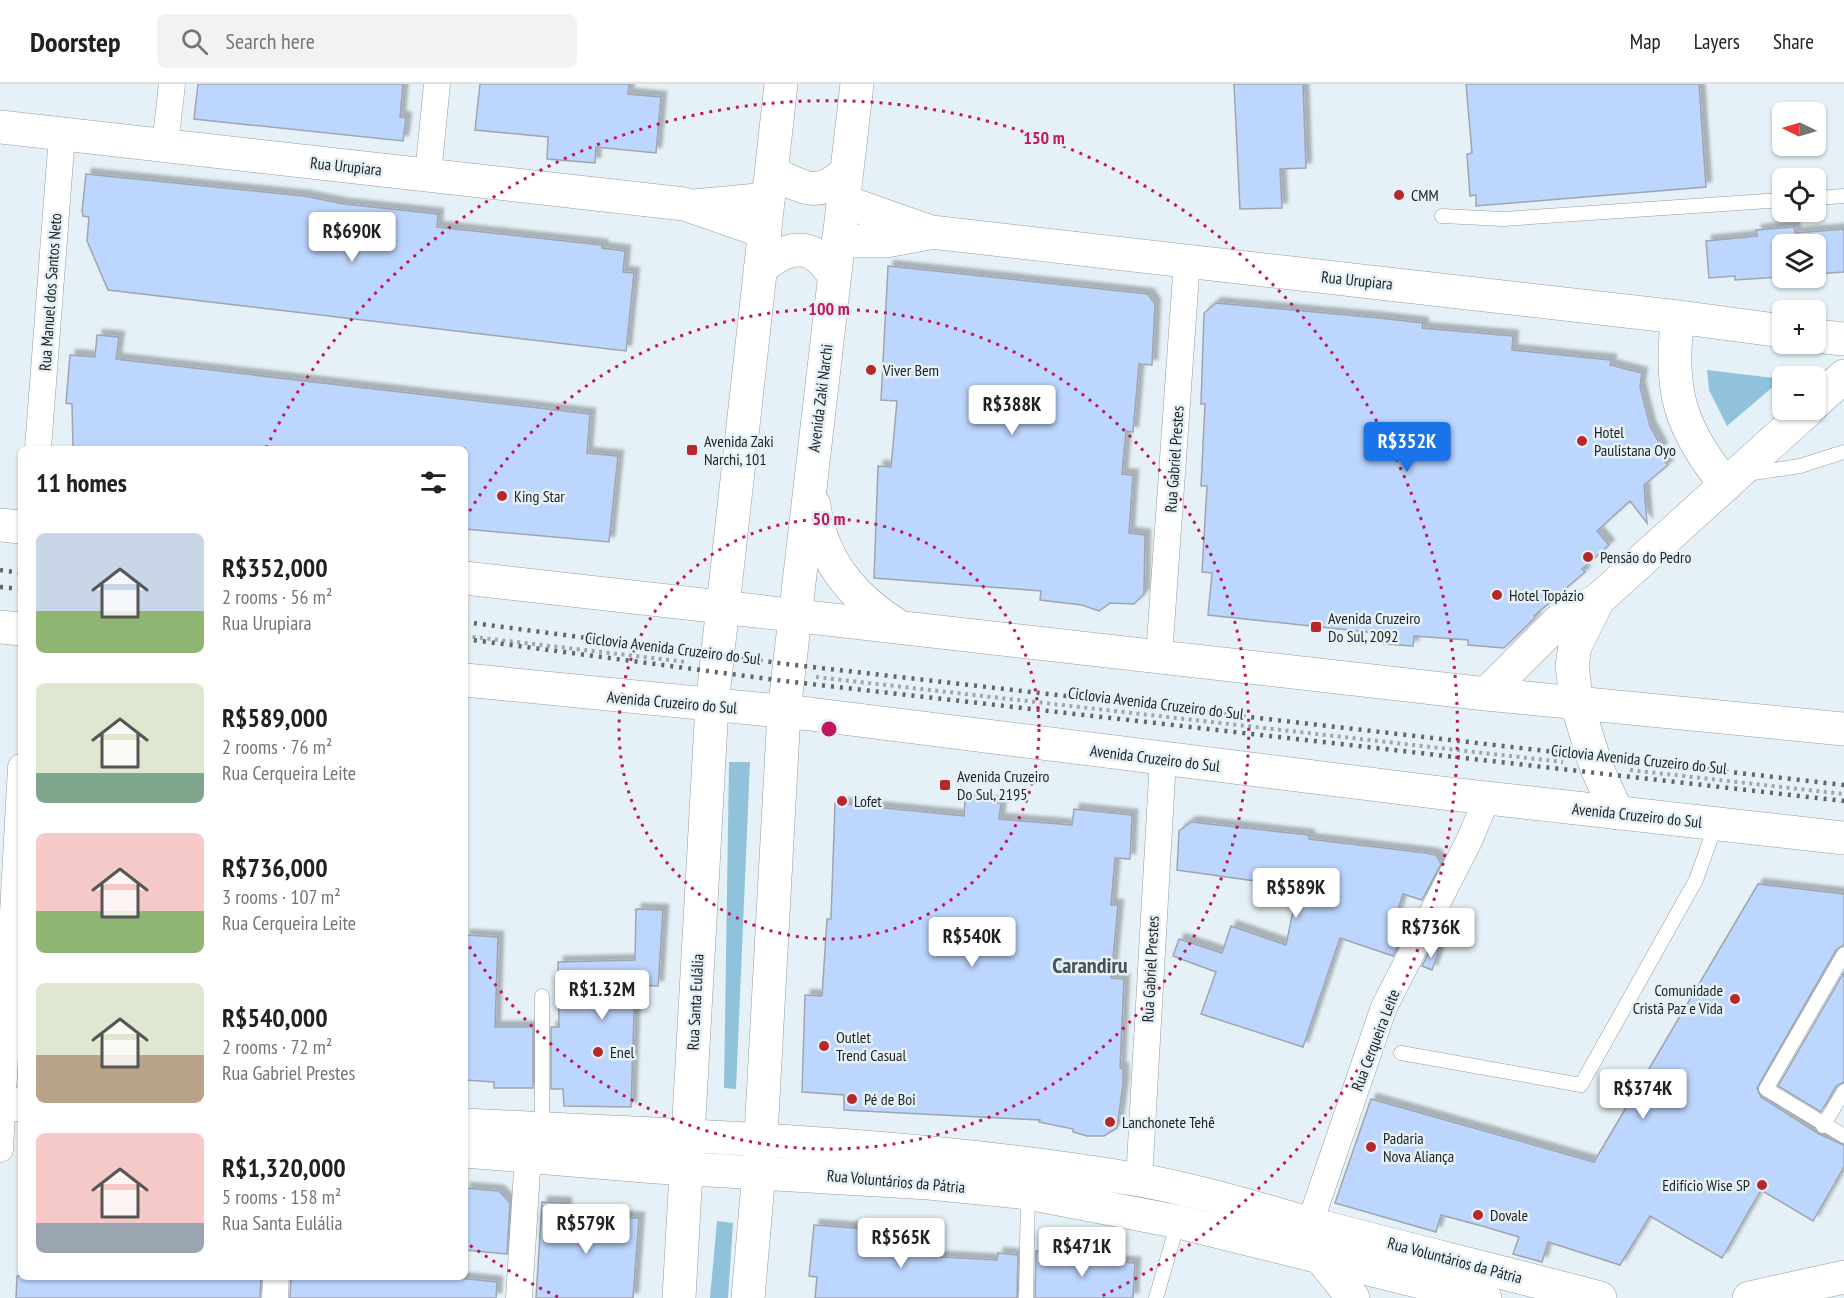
<!DOCTYPE html>
<meta charset="utf-8">
<style>
body{margin:0;font-family:"PT Sans Narrow",sans-serif;background:#f2f2f2;color:#202124;height:100vh;display:flex;flex-direction:column;font-size:22px;white-space:nowrap}
*{box-sizing:border-box;margin:0}
p{font-size:20px;color:#757577}
.icon{flex:none;width:33px;height:33px;fill:none;stroke:currentColor;stroke-width:2;stroke-linecap:round;stroke-linejoin:round}
.map{position:relative;flex:1;overflow:hidden}
.sheet{position:absolute;left:18px;top:362px;width:450px;height:834px;display:flex;flex-direction:column;background:#fff;border-radius:9px;box-shadow:0 2px 4px #0004}
.sheet>*{flex:none}
.needle{width:39px;rotate:275deg}
.fabs{position:absolute;left:1772px;top:18px;display:grid;gap:12px}
.fabs a{display:grid;place-items:center;width:54px;height:54px;border-radius:9px;background:#fff;box-shadow:0 2px 4px #0004;font-size:30px}
.price{position:absolute;translate:-50% -51px;padding:0 14px;border-radius:6px;background:#fff;color:#222;font-size:20px;line-height:39px;filter:drop-shadow(0 2px 3px #0008)}
.price::after{content:'';position:absolute;left:50%;top:36px;width:18px;height:14px;margin-left:-9px;background:inherit;clip-path:polygon(0 0,100% 0,50% 100%)}
.price.active{background:#1a73e8;color:#fff}
ul{padding:0;list-style:none}
li{display:flex;align-items:center;gap:18px;height:150px;padding:0 18px}
li span{display:grid;place-items:center;flex:none;width:168px;height:120px;border-radius:9px;color:#555}
li>.icon{margin-inline-start:auto}
span .icon{width:72px;height:72px;fill:#fffc;stroke-width:1}
li b{font-size:26px}
h2{display:flex;justify-content:space-between;align-items:center;height:72px;padding:0 18px;font-size:26px}
header{display:flex;align-items:center;gap:36px;box-sizing:border-box;height:84px;padding:0 30px;background:#fff;border-bottom:2px solid #e0e0e0}
header strong{font-size:28px}
nav{display:flex;gap:33px;margin-inline-start:auto;font-size:21px}
.search{width:420px;height:54px;background:#f2f2f2;display:flex;align-items:center;gap:15px;box-sizing:border-box;padding:0 21px;border-radius:9px;color:#757577;font-size:22px}
.map>svg:first-child{display:block}
.green{fill:#90c3db}
.building{fill:#bdd6fe;stroke:#9fa5ae;stroke-width:1.5;filter:url(#shadow)}
.lines{fill:none;stroke-linecap:round;stroke-linejoin:round}
.lane-casing{stroke:#929da3;stroke-width:15}
.street-casing{stroke:#929da3;stroke-width:27}
.secondary-casing{stroke:#929da3;stroke-width:34}
.primary-casing{stroke:#929da3;stroke-width:34}
.path{stroke:#9ea7ab;stroke-width:4;stroke-dasharray:3 4.5;stroke-linecap:butt}
.lane{stroke:#fff;stroke-width:14}
.street{stroke:#fff;stroke-width:26}
.secondary{stroke:#fff;stroke-width:33}
.primary{stroke:#fff;stroke-width:33}
.rail{stroke:#60676a;stroke-width:4.5;stroke-dasharray:3 6;stroke-linecap:butt}
.ring{fill:none;stroke:#c2185b;stroke-width:3;stroke-dasharray:3 6}
.poi-dot{fill:#b8282b;stroke:#e5f1f7;stroke-width:2}
.labels{text-anchor:middle;stroke-width:5;stroke-linejoin:round;paint-order:stroke}
.street-label{font-size:16px;fill:#1d2123;stroke:#e5f1f7}
.poi-label{font-size:16px;fill:#1d2123;stroke:#e5f1f7;text-anchor:start}
.district-label{font-size:22px;font-weight:bold;fill:#475156;stroke:#e5f1f7}
.centre{fill:#c2185b;stroke:#e5f1f7;stroke-width:3}
.ring-label{font-size:18px;text-anchor:middle;font-weight:bold;fill:#c2185b;stroke:#e5f1f7;stroke-width:5;stroke-linejoin:round;paint-order:stroke}
</style>
<header>
<strong>Doorstep</strong>
<div class="search"><svg class="icon" aria-label="search" viewBox="0 0 24 24"><circle cx="10" cy="10" r="6"/><path d="M15 15l6 6"/></svg>Search here</div>
<nav><a>Map</a><a>Layers</a><a>Share</a></nav>
</header>
<div class="map">
<svg width="1844" height="1214" viewBox="0 0 1844 1214">
<defs>
<filter id="shadow"><feDropShadow dx="5.5" dy="-5.5" stdDeviation="1.5" flood-color="#0004"/></filter>
</defs>
<rect width="100%" height="100%" fill="#e5f1f7"/>
<path class="green" d="M1707 286 1782 295 1727 342 1709 306Z
M729 678H750L736 1005 724 1004Z
M717 1137 733 1139 728 1214H710Z"/>
<path class="building" d="M198 0H403L400 33 406 34 403 57 194 35Z
M480 0H629L628 10 661 13 656 69 596 63 595 79 547 75 548 53 475 46Z
M1234 0H1303L1306 84 1280 85 1282 124 1240 125Z
M1466 0H1699L1706 103 1476 122V111L1470 112 1467 70 1472 69Z
M86 90 304 112 344 120 438 130 437 143 602 161V164L625 167 623 188 634 189 626 267 108 206 87 157 89 133 83 132 82 127Z
M1794 143 1795 149 1844 145V188L1815 190V160H1782V193L1735 196V192L1709 194 1706 157 1757 152 1756 146Z
M888 182 1148 210 1155 220 1152 281 1139 280 1133 348 1126 347 1122 390 1133 391 1129 449 1145 451 1144 510 1134 520 1110 519 1099 527 1082 521 1040 516 1041 507 874 494 878 382 891 383 897 317 881 316Z
M1216 219 1379 234 1423 239 1422 244 1513 252 1512 266 1611 276 1610 281 1642 289 1640 303 1650 342 1662 364 1657 368 1668 381 1644 401 1647 439 1630 417 1597 447 1609 461 1582 485 1585 488 1534 532 1535 534 1504 564 1468 561V556L1414 552 1413 562 1384 560 1385 550 1208 531 1212 489 1202 488 1207 402H1201L1205 320H1201L1204 229Z
M97 251 119 253 116 275 590 330 587 369 618 372 609 458 465 445V364H73L72 320 66 319 70 271 95 273Z
M965 716 1001 719 999 735 1072 741 1074 725 1132 731 1130 775 1115 774 1111 821H1118L1111 894 1124 895 1120 984 1123 985V1000L1117 1044 1104 1052H1087L1073 1048V1045L1039 1038 1040 1036 844 1026V1011L802 1008 805 911 822 912 827 835H831L835 719 964 732Z
M1191 738 1309 751V755L1426 769 1436 771 1441 780 1422 816 1403 810 1390 849 1403 854 1393 872 1340 854 1303 963 1201 930 1216 888 1173 872 1179 855 1222 869 1231 842 1286 861 1298 803 1177 786 1179 747Z
M1758 800 1844 810V861L1836 866 1757 1004 1761 1013 1819 1050 1844 1061V1083L1813 1137 1761 1106 1722 1174 1650 1132 1620 1181 1548 1158 1542 1178 1513 1170 1519 1153 1482 1142 1441 1131 1436 1148 1335 1119 1371 1015 1594 1078Z
M636 825 663 826 658 902 635 901 631 1023 564 1022 563 1005H551V943H559L558 878 635 876Z
M465 851 498 853 495 943H533V1004H494V998L465 996Z
M1431 864 1439 867 1432 886 1422 882Z
M1844 888V998L1836 1002 1821 1028 1778 1002Z
M465 1104 499 1107 510 1119 507 1170 465 1166Z
M542 1118 566 1119V1130L639 1134 633 1214H536Z
M814 1141 909 1148 908 1171 997 1176 998 1169 1018 1171 1017 1214H815L817 1193 809 1192Z
M1036 1167 1073 1170V1174L1135 1179 1133 1214H1035Z
M17 1192H261L260 1214H16Z
M291 1192H439L497 1198 496 1214H290Z"/>
<g class="lines">
<defs>
<path id="lane" d="M1815 114 1844 112
M1442 132 1503 135 1782 116
M1747 390 1800 382 1844 368
M1844 870 1766 1005 1844 1052
M542 912V1045
M1401 969 1581 1001 1696 796 1716 740
M1823 1042 1844 1007
M1026 1214 1028 1109
M1156 1214 1178 1138"/>
<path id="street" d="M165 62 172 0
M428 91 437 0
M38 364 62 51
M1159 572 1187 177
M0 1065 21 683
M1139 1096 1163 675
M1310 1139 1384 923 1469 757 1487 714
M275 1214 276 1192
M519 1214 528 1071"/>
<path id="secondary" d="M0 43 684 120 765 148
M843 117 931 148 1678 233 1782 247
M694 122 768 115
M838 157H886L929 149
M1678 233C1668 305 1680 345 1726 401
M1815 252 1844 255
M1815 319 1844 292
M1617 729 1596 682 1577 620 1572 582 1575 562 1598 516 1808 326
M0 1019 21 1021
M465 1041C688 1052 914 1058 1134 1095 1193 1105 1251 1123 1308 1139 1405 1165 1503 1188 1600 1214
M465 1067 657 1083 929 1099 1028 1109 1179 1138 1485 1214
M1318 1170 1353 1214
M1749 1214 1844 1193"/>
<path id="primary" d="M771 88C803 103 817 116 846 88
M760 185C789 160 813 157 834 192
M814 421C821 477 854 515 900 543
M0 441 21 443
M465 494 1486 610 1844 645
M0 543 21 545
M465 596 810 630 1442 709 1844 754
M1486 610 1561 535 1598 516
M679 1214 712 621 781 0
M748 1214 759 1088 784 628 857 0"/>
</defs>
<use href="#lane" class="lane-casing"/>
<use href="#street" class="street-casing"/>
<use href="#secondary" class="secondary-casing"/>
<use href="#primary" class="primary-casing"/>
<path class="path" d="M465 552 687 578
M816 593 1563 678
M1630 686 1844 710"/>
<use href="#lane" class="lane"/>
<use href="#street" class="street"/>
<use href="#secondary" class="secondary"/>
<use href="#primary" class="primary"/>
<path class="rail" d="M0 486 21 489
M0 503 21 505
M465 538 786 580 1844 701
M465 555 784 597 1844 717"/>
</g>
<g class="ring">
<circle cx="829" cy="645" r="210"/>
<path d="M465 435A420 420 0 1 1 465 855"/>
<path d="M558 1213A629 629 0 0 1 468 1160M266 364A629 629 0 1 1 1100 1213"/>
</g>
<g class="poi-dot">
<circle cx="1399" cy="111" r="6"/>
<circle cx="871" cy="286" r="6"/>
<circle cx="1582" cy="357" r="6"/>
<rect x="686" y="360" width="12" height="12" rx="3"/>
<circle cx="502" cy="412" r="6"/>
<circle cx="1588" cy="473" r="6"/>
<circle cx="1497" cy="511" r="6"/>
<rect x="1310" y="537" width="12" height="12" rx="3"/>
<rect x="939" y="695" width="12" height="12" rx="3"/>
<circle cx="842" cy="717" r="6"/>
<circle cx="1735" cy="915" r="6"/>
<circle cx="824" cy="962" r="6"/>
<circle cx="598" cy="968" r="6"/>
<circle cx="852" cy="1015" r="6"/>
<circle cx="1110" cy="1038" r="6"/>
<circle cx="1371" cy="1063" r="6"/>
<circle cx="1762" cy="1101" r="6"/>
<circle cx="1478" cy="1131" r="6"/>
</g>
<g class="labels">
<g class="street-label">
<text transform="translate(346 82) rotate(6)" y="6">Rua Urupiara</text>
<text transform="translate(1357 196) rotate(6)" y="6">Rua Urupiara</text>
<text transform="translate(50 208) rotate(-86)" y="6">Rua Manuel dos Santos Neto</text>
<text transform="translate(820 314) rotate(-83)" y="6">Avenida Zaki Narchi</text>
<text transform="translate(1174 375) rotate(-86)" y="6">Rua Gabriel Prestes</text>
<text transform="translate(673 564) rotate(7)" y="6">Ciclovia Avenida Cruzeiro do Sul</text>
<text transform="translate(672 618) rotate(5)" y="6">Avenida Cruzeiro do Sul</text>
<text transform="translate(1156 619) rotate(7)" y="6">Ciclovia Avenida Cruzeiro do Sul</text>
<text transform="translate(1155 674) rotate(7)" y="6">Avenida Cruzeiro do Sul</text>
<text transform="translate(1639 675) rotate(6)" y="6">Ciclovia Avenida Cruzeiro do Sul</text>
<text transform="translate(1637 731) rotate(6)" y="6">Avenida Cruzeiro do Sul</text>
<text transform="translate(1150 885) rotate(-87)" y="6">Rua Gabriel Prestes</text>
<text transform="translate(695 918) rotate(-87)" y="6">Rua Santa Eulália</text>
<text transform="translate(1375 956) rotate(-69)" y="6">Rua Cerqueira Leite</text>
<text transform="translate(896 1097) rotate(5)" y="6">Rua Voluntários da Pátria</text>
<text transform="translate(1455 1176) rotate(15)" y="6">Rua Voluntários da Pátria</text>
</g>
<g class="poi-label">
<text x="1411" y="117">CMM</text>
<text x="883" y="292">Viver Bem</text>
<text x="1594" y="354">Hotel<tspan x="1594" dy="18">Paulistana Oyo</tspan></text>
<text x="704" y="363">Avenida Zaki<tspan x="704" dy="18">Narchi, 101</tspan></text>
<text x="514" y="418">King Star</text>
<text x="1600" y="479">Pensão do Pedro</text>
<text x="1509" y="517">Hotel Topázio</text>
<text x="1328" y="540">Avenida Cruzeiro<tspan x="1328" dy="18">Do Sul, 2092</tspan></text>
<text x="957" y="698">Avenida Cruzeiro<tspan x="957" dy="18">Do Sul, 2195</tspan></text>
<text x="854" y="723">Lofet</text>
<text x="1723" y="912" text-anchor="end">Comunidade<tspan x="1723" dy="18">Cristã Paz e Vida</tspan></text>
<text x="836" y="959">Outlet<tspan x="836" dy="18">Trend Casual</tspan></text>
<text x="610" y="974">Enel</text>
<text x="864" y="1021">Pé de Boi</text>
<text x="1122" y="1044">Lanchonete Tehê</text>
<text x="1383" y="1060">Padaria<tspan x="1383" dy="18">Nova Aliança</tspan></text>
<text x="1750" y="1107" text-anchor="end">Edifício Wise SP</text>
<text x="1490" y="1137">Dovale</text>
</g>
<g class="district-label">
<text x="1090" y="889">Carandiru</text>
</g>
</g>
<circle cx="829" cy="645" r="9" class="centre"/>
<g class="ring-label">
<text x="1044" y="60">150 m</text>
<text x="829" y="231">100 m</text>
<text x="829" y="441">50 m</text>
</g>
</svg>
<div class="fabs">
<a><svg class="needle" viewBox="-14 -14 28 28"><path d="M0-13l5 13h-10z" fill="#e53935"/><path d="M0 13l5-13h-10z" fill="#757577"/></svg></a>
<a><svg class="icon" aria-label="locate" viewBox="0 0 24 24"><circle cx="12" cy="12" r="6"/><path d="M12 2v4M12 18v4M2 12h4M18 12h4"/></svg></a>
<a><svg class="icon" aria-label="layers" viewBox="0 0 24 24"><path d="M12 4l9 5-9 5-9-5zM3 14l9 5 9-5"/></svg></a>
<a>+</a>
<a>−</a>
</div>
<b class="price" style="left:352px;top:179px">R$690K</b>
<b class="price" style="left:1012px;top:352px">R$388K</b>
<b class="price active" style="left:1407px;top:389px">R$352K</b>
<b class="price" style="left:1296px;top:835px">R$589K</b>
<b class="price" style="left:1431px;top:875px">R$736K</b>
<b class="price" style="left:972px;top:884px">R$540K</b>
<b class="price" style="left:602px;top:937px">R$1.32M</b>
<b class="price" style="left:1643px;top:1036px">R$374K</b>
<b class="price" style="left:586px;top:1171px">R$579K</b>
<b class="price" style="left:901px;top:1185px">R$565K</b>
<b class="price" style="left:1082px;top:1194px">R$471K</b>
<section class="sheet">
<h2>11 homes<svg class="icon" aria-label="filters" viewBox="0 0 24 24"><path d="M4 7h16M4 17h16"/><circle cx="9" cy="7" r="2"/><circle cx="15" cy="17" r="2"/></svg></h2>
<ul>
<li><span style="background:linear-gradient(#c9d6e8 65%,#8fb573 0)"><svg class="icon" aria-label="home" viewBox="0 0 24 24"><path d="M3 11l9-7 9 7M6 9v11h12V9"/></svg></span><div><b>R$352,000</b><p>2 rooms · 56 m²</p><p>Rua Urupiara</p></div></li>
<li><span style="background:linear-gradient(#dfe7d0 75%,#7fa58c 0)"><svg class="icon" aria-label="home" viewBox="0 0 24 24"><path d="M3 11l9-7 9 7M6 9v11h12V9"/></svg></span><div><b>R$589,000</b><p>2 rooms · 76 m²</p><p>Rua Cerqueira Leite</p></div></li>
<li><span style="background:linear-gradient(#f6c9c9 65%,#8fb573 0)"><svg class="icon" aria-label="home" viewBox="0 0 24 24"><path d="M3 11l9-7 9 7M6 9v11h12V9"/></svg></span><div><b>R$736,000</b><p>3 rooms · 107 m²</p><p>Rua Cerqueira Leite</p></div></li>
<li><span style="background:linear-gradient(#dfe7d0 60%,#b9a48a 0)"><svg class="icon" aria-label="home" viewBox="0 0 24 24"><path d="M3 11l9-7 9 7M6 9v11h12V9"/></svg></span><div><b>R$540,000</b><p>2 rooms · 72 m²</p><p>Rua Gabriel Prestes</p></div></li>
<li><span style="background:linear-gradient(#f6c9c9 75%,#9aa5b1 0)"><svg class="icon" aria-label="home" viewBox="0 0 24 24"><path d="M3 11l9-7 9 7M6 9v11h12V9"/></svg></span><div><b>R$1,320,000</b><p>5 rooms · 158 m²</p><p>Rua Santa Eulália</p></div></li>
</ul>
</section>
</div>
